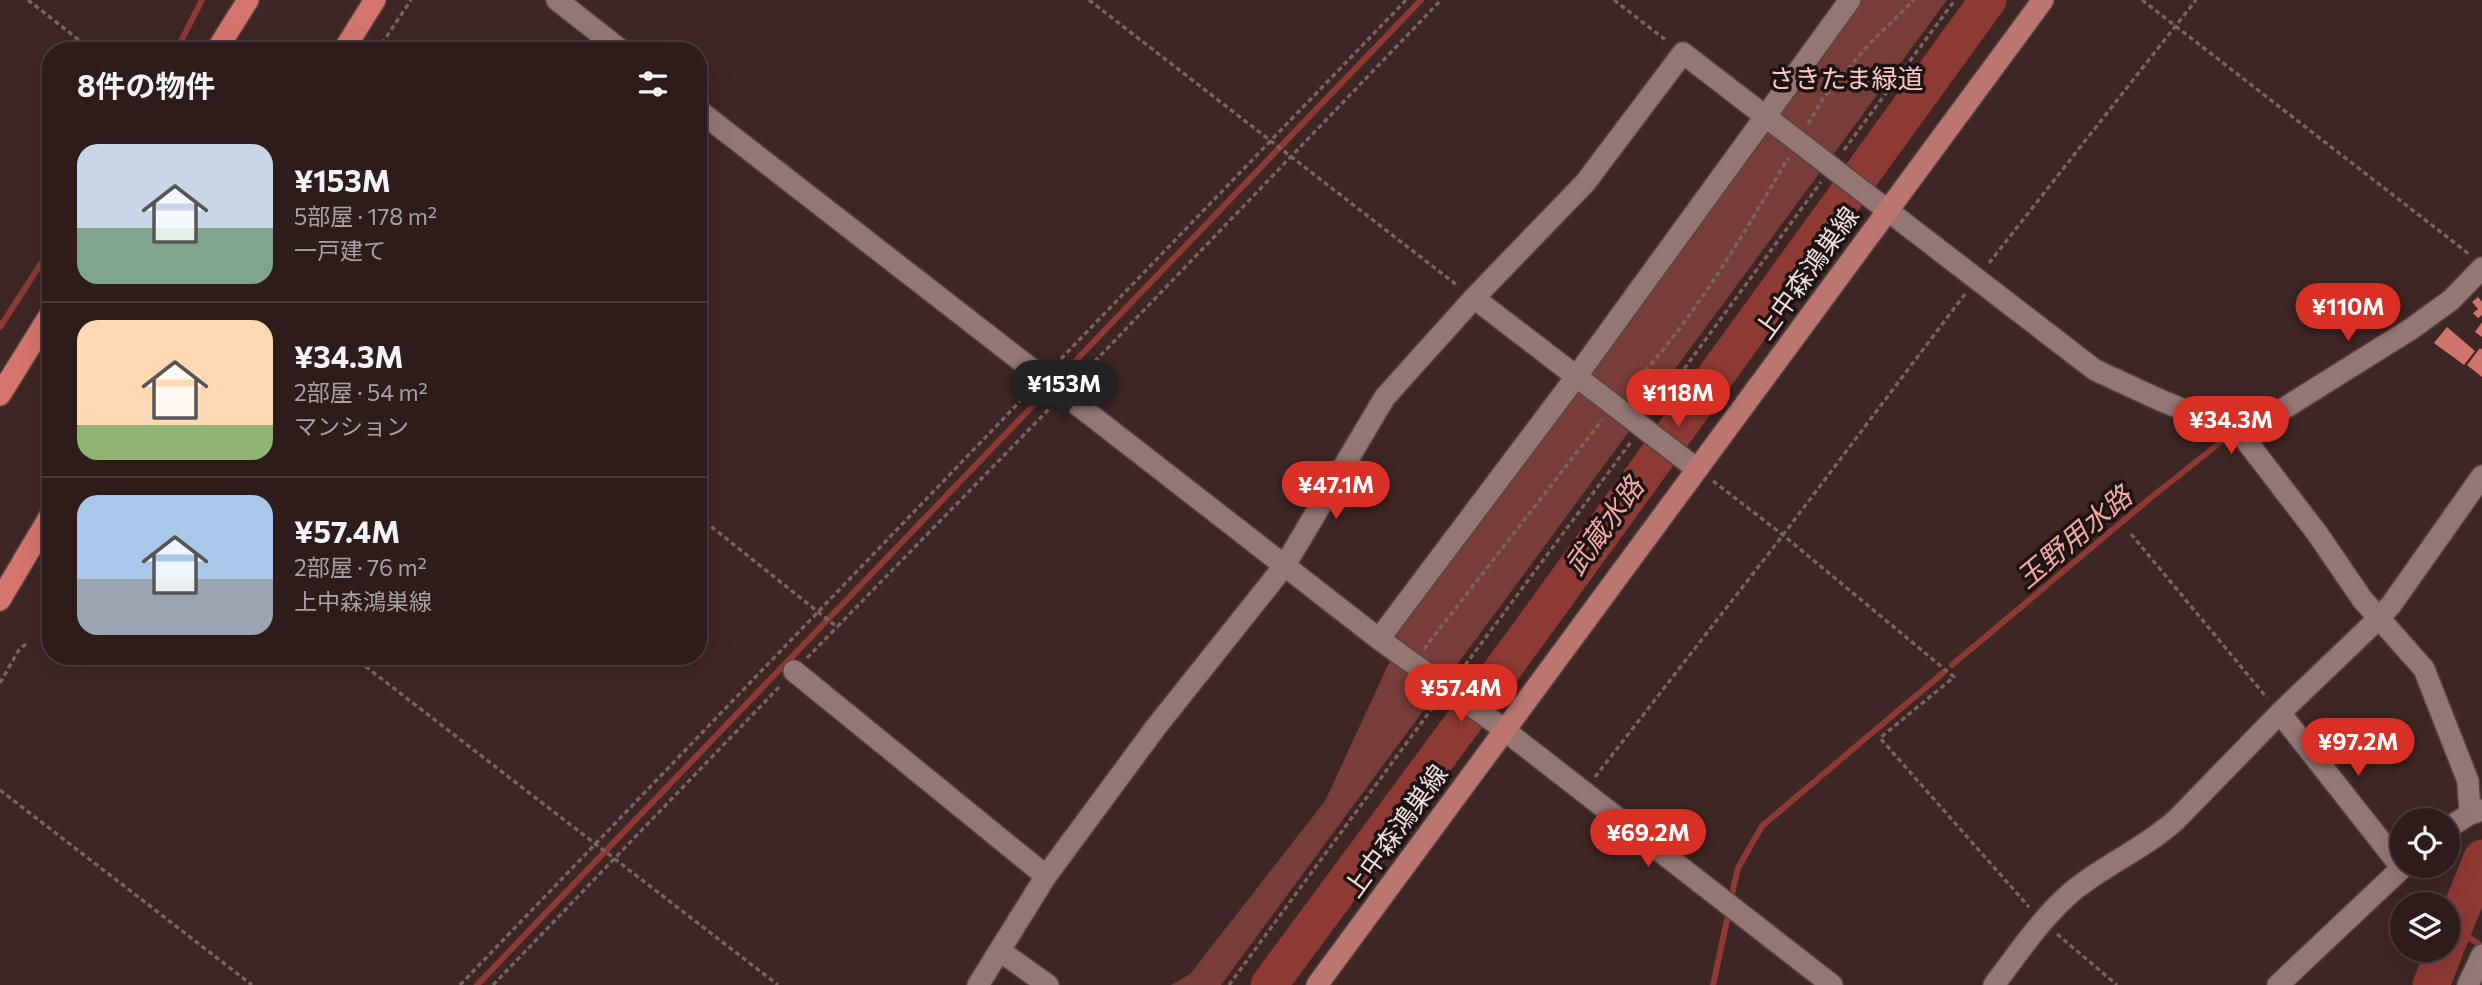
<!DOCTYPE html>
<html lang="ja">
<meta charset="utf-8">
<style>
body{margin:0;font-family:Commissioner,"Noto Sans JP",sans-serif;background:#3a2928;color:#f1f3f6;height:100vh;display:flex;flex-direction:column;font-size:26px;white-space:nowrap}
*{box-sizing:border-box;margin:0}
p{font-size:23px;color:#a7a1a3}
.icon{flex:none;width:38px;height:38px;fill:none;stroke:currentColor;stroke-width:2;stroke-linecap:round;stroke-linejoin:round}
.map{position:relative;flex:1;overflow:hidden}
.sheet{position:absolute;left:42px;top:42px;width:665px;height:623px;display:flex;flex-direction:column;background:#2e1c1b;border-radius:28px;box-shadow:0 7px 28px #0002,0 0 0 2px #493a3a}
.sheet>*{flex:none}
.controls{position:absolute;left:2390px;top:808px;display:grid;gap:14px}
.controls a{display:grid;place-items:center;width:70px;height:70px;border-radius:50%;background:#2e1c1b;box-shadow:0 7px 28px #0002,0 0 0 2px #493a3a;font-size:35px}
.price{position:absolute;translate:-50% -60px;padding:0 16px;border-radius:24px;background:#d93025;color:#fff;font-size:23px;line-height:46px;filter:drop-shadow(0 2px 4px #0008)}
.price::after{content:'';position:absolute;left:50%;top:42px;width:21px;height:16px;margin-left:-10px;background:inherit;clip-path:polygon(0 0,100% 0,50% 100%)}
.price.on{background:#222;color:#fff}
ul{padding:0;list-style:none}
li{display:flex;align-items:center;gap:21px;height:175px;padding:0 35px}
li+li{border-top:2px solid #493a3a}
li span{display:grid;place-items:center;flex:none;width:196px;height:140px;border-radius:21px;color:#555}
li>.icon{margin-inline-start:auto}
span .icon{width:84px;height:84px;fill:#fffc;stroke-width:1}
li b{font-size:30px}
h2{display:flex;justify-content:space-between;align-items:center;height:84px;padding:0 35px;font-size:30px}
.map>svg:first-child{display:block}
.green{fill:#783d38}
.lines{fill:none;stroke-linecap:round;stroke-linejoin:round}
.stream{stroke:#8d3934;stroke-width:6}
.river{stroke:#8d3934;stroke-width:37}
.building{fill:#d0756d}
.minor-casing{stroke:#594543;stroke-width:24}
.major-casing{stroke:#594543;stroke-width:24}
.highway-casing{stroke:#594543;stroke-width:24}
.path{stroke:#796462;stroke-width:3.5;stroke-dasharray:5 3.5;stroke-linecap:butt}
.minor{stroke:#947774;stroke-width:21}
.major{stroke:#bb7670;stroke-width:21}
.highway{stroke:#d5756d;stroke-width:21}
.labels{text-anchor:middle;stroke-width:7;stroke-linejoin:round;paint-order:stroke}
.park-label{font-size:26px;fill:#fac8c2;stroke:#1d1312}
.street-label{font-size:26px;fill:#eededc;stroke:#1d1312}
.water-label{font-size:28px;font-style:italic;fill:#f1a8a1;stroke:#1d1312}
</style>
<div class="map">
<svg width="2482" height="985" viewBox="0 0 2482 985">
<rect width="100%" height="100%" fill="#3e2624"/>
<path class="green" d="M1861 0H1947L1221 985H1171L1190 974 1325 801 1388 665 1402 644 1392 636Z"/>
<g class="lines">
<path class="stream" d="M176 51 202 0
M0 327 51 248
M1061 376 1421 0
M1952 665 2148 500 2222 441
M1732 894 1738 868 1762 826 1944 672
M2454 928 2482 946
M477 985 1046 392
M1713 985 1727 920"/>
<path class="river" d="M2448 942 2482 858
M1269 985 1524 640 1988 0
M2431 985 2445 950"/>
</g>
<path class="building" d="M2478 297 2482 302V315L2478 318 2473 313 2478 309 2472 302Z
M2482 322V337L2475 332Z
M2447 327 2475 351 2464 365 2434 343Z
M2480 348 2482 350V377L2467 365Z"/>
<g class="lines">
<defs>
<path id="minor" d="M557 0 622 51
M698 110 1379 639 1494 722 1832 985
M1474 298 1697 469
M2244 438 2248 431 2411 329 2451 300 2482 268
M1379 639 1576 377 1850 0
M794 671 1046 876
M2280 713 2402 868
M2448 828 2470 814 2482 810
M1000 951 1048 985
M978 985 1046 876 1156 727 1285 565 1385 397 1474 298 1585 183 1683 53 2095 370 2160 400 2228 428 2244 438 2317 533 2362 599 2424 669 2468 781 2470 814
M1994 985C2019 952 2042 917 2074 890 2106 864 2145 848 2176 820L2280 713 2379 618 2391 605 2482 476
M2278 985 2404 866
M2468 985 2482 955"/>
<path id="major" d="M1317 985 2043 0"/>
<path id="highway" d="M216 51 248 0
M343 51 375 0
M0 395 51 313
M0 600 51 514"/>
</defs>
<use href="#minor" class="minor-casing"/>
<use href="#major" class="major-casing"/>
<use href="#highway" class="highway-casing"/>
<path class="path" d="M28 0 93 51
M1089 0 1458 286
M1614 0 1667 41
M2142 0 2469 254
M377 51 411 0
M1808 124 1822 100 1870 43 1914 0
M1844 150 1955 0
M1989 263 2196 0
M1055 365 1406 0
M1077 380 1441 0
M1628 390C1692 322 1741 239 1788 158
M1654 410 1821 182
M1713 481 1783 535 1954 677 1880 738 2029 907
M698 516 837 627 1050 408
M2131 534 2267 698
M1424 649 1602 420
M352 656 778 985
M807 658 837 627
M1460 672 1631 442
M0 683 20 648 25 645 30 646
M1595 777 1783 535 1965 294
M0 790 252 985
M2057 934 2117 985
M460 985 1028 393
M493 985 780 686
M1229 985 1436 703"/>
<use href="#minor" class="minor"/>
<use href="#major" class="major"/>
<use href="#highway" class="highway"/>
</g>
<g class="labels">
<g class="park-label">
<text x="1846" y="88">さきたま緑道</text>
</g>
<g class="street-label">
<text transform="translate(1807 273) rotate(-54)" y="9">上中森鴻巣線</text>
<text transform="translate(1396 831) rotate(-54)" y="9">上中森鴻巣線</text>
</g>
<g class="water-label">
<text transform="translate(1604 526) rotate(-54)" y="10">武蔵水路</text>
<text transform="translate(2074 537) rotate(-40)" y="10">玉野用水路</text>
</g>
</g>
</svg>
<div class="controls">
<a><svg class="icon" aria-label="locate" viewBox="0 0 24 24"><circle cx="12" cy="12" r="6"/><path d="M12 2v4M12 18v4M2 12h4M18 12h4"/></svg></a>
<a><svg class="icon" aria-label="layers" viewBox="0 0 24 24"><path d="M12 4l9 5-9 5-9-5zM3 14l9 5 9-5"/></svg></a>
</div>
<b class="price" style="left:2348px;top:343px">¥110M</b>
<b class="price on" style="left:1064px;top:420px">¥153M</b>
<b class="price" style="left:1678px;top:429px">¥118M</b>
<b class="price" style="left:2231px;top:456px">¥34.3M</b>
<b class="price" style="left:1336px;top:521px">¥47.1M</b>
<b class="price" style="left:1461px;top:724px">¥57.4M</b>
<b class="price" style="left:2358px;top:778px">¥97.2M</b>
<b class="price" style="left:1648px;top:869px">¥69.2M</b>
<section class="sheet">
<h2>8件の物件<svg class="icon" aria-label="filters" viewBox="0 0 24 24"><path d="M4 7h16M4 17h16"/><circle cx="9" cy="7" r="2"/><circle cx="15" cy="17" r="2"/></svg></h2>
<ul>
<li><span style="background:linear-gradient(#c9d6e8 60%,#7fa58c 0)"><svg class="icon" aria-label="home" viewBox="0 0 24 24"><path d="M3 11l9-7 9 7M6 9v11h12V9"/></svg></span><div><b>¥153M</b><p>5部屋 · 178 m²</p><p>一戸建て</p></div></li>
<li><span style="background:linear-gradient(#ffd9b3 75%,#8fb573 0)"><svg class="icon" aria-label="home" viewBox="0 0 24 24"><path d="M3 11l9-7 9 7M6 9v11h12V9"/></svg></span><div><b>¥34.3M</b><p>2部屋 · 54 m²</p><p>マンション</p></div></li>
<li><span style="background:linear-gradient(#a9c7e8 60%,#9aa5b1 0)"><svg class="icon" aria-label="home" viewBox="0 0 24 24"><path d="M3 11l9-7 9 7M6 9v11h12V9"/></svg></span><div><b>¥57.4M</b><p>2部屋 · 76 m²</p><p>上中森鴻巣線</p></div></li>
</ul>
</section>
</div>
